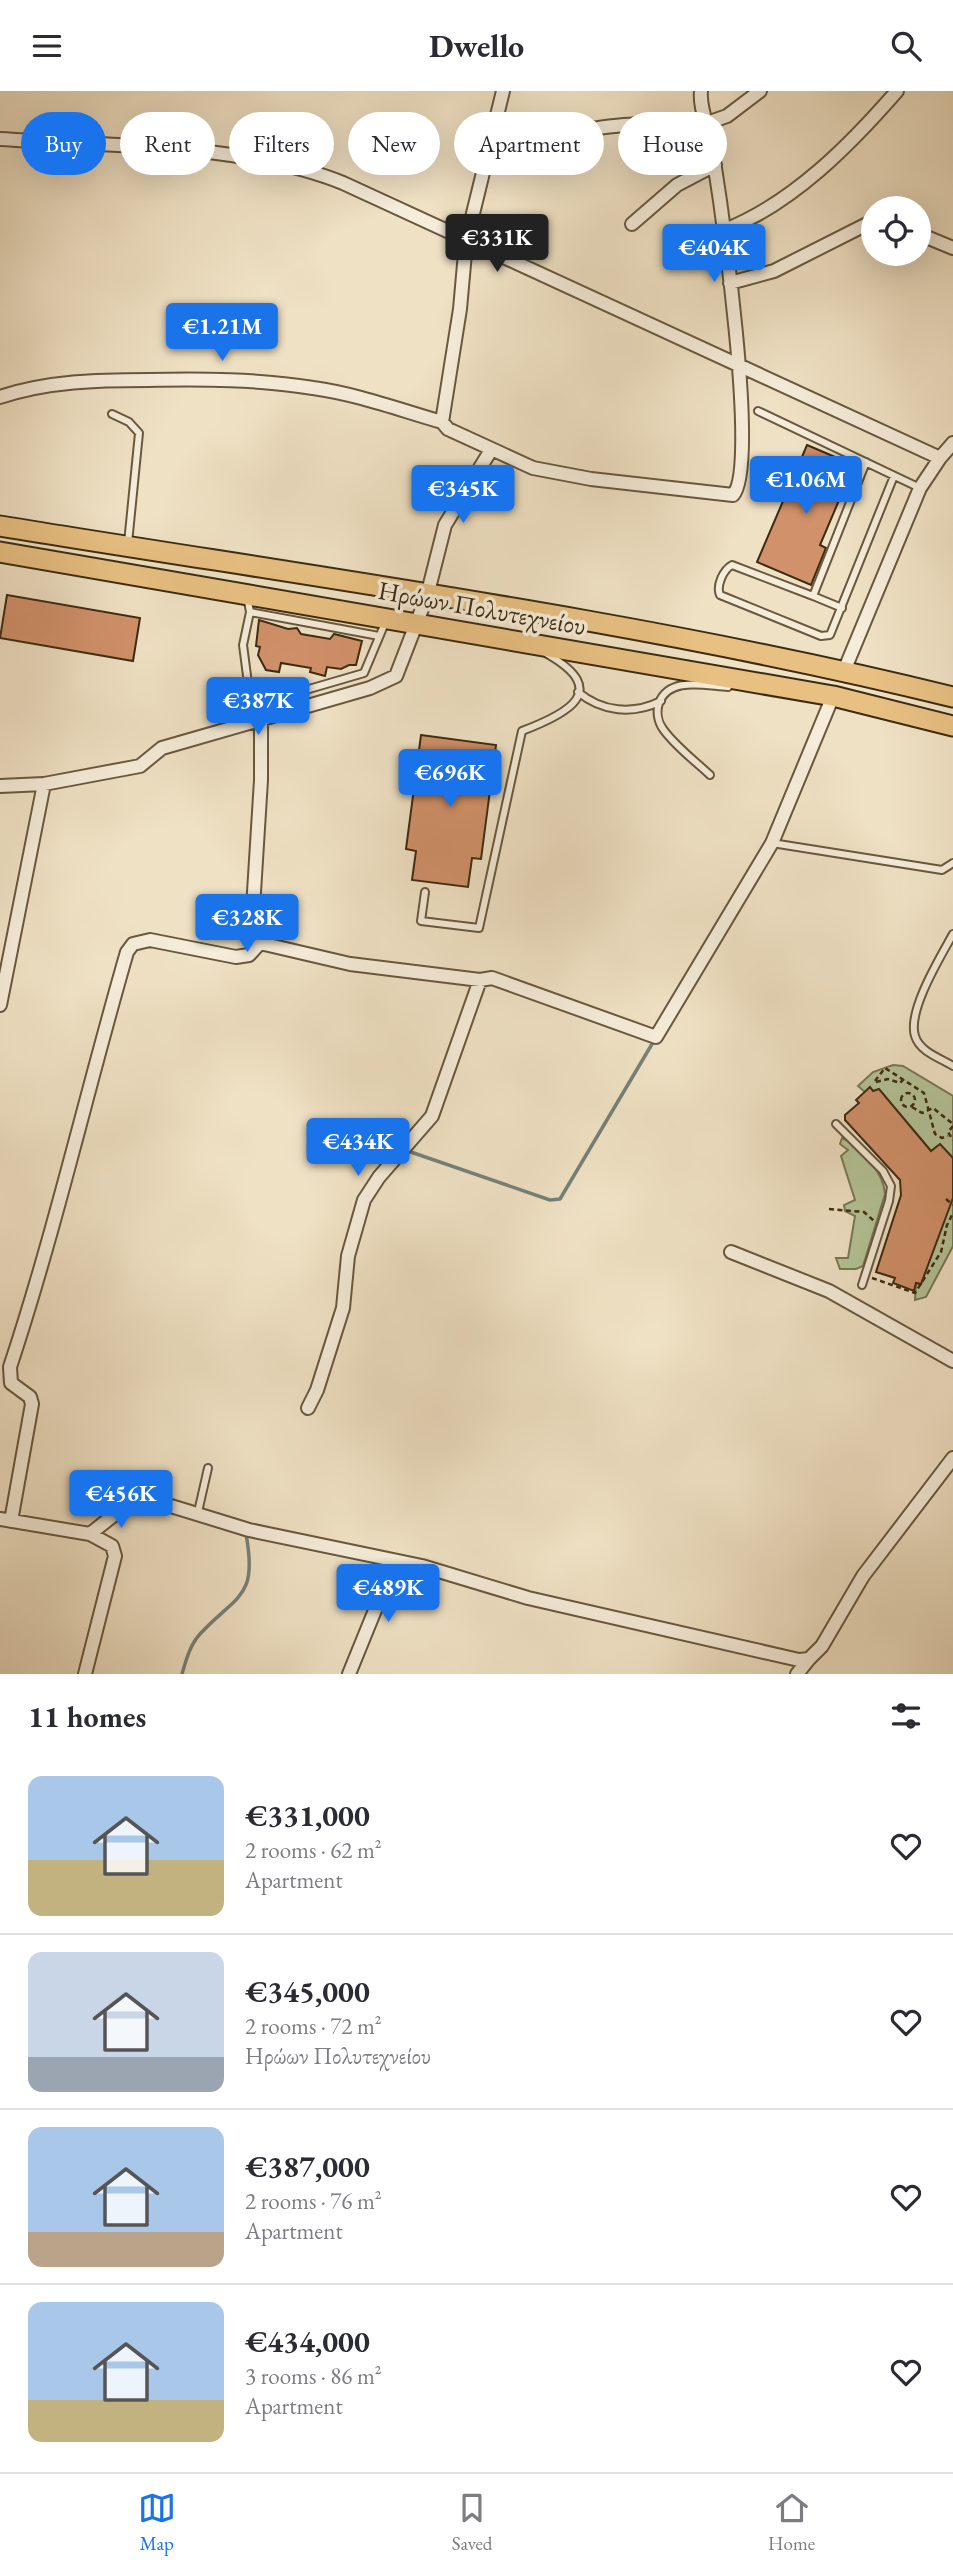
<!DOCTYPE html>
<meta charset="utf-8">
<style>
body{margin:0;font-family:"EB Garamond",serif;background:#f7f7f7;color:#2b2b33;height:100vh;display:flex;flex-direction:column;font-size:26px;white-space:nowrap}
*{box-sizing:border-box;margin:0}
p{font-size:23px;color:#7c7c81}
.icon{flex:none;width:38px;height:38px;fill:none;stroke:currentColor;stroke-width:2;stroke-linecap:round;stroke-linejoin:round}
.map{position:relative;height:1583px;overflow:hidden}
.details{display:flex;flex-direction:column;background:#fff;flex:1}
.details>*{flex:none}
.top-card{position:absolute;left:21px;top:21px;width:912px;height:63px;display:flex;gap:14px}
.fabs{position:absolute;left:861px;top:105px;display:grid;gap:14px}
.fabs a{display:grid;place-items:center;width:70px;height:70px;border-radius:50%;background:#fff;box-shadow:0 7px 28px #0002;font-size:35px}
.price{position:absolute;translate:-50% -60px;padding:0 16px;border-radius:7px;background:#1a73e8;color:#fff;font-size:23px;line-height:46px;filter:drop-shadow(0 2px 4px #0008)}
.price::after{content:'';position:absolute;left:50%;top:42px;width:21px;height:16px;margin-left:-10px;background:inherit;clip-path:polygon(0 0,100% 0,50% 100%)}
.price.selected{background:#222;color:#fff}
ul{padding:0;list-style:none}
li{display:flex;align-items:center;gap:21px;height:175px;padding:0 28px}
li+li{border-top:2px solid #e1e1e2}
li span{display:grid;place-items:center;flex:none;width:196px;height:140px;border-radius:14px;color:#555}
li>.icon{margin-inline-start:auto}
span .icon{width:84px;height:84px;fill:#fffc;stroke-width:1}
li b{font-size:30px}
h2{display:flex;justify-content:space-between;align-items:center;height:84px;padding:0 28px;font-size:30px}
.pill{padding:0 24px;border-radius:32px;background:#fff;box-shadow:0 7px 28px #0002;font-size:24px;line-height:63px}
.pill.selected{background:#1a73e8;color:#fff}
header{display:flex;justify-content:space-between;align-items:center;height:91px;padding:0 28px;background:#fff;font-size:32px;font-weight:700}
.tabs{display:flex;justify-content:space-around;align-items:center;height:98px;border-top:2px solid #e1e1e2;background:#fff;font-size:19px;color:#7c7c81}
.tabs a{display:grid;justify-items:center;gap:4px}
.tabs .selected{color:#1a73e8}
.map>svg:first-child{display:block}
.green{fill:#b4c498;stroke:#787854;stroke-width:2}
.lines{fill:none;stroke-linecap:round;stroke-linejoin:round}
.stream{stroke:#768178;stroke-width:3.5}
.building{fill:#d1916a;stroke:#3c2b11;stroke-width:2}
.lane-casing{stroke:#69583e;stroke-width:10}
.street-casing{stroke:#69583e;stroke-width:16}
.primary-casing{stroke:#3c2b11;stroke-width:23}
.path{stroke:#3c2b11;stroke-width:2.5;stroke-dasharray:5 3.5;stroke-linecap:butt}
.lane{stroke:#f5ecd9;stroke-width:6}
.street{stroke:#f5ecd9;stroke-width:12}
.primary{stroke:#e8c082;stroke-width:19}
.labels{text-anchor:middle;stroke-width:7;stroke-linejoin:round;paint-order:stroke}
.street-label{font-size:26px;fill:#3c2b11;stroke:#f5ecd9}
</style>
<header><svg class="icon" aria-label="menu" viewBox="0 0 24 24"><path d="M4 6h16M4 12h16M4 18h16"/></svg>Dwello<svg class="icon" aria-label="search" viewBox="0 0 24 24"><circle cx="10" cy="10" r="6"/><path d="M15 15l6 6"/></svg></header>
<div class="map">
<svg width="953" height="1583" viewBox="0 0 953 1583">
<rect width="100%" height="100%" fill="#efe1c4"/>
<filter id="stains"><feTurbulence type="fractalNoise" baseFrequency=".00286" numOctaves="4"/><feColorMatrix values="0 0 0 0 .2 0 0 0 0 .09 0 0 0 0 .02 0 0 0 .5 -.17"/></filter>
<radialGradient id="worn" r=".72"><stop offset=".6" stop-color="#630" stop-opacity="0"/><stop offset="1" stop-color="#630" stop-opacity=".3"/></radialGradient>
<path class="green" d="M893 974 903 975 953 1005V1067L940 1053 931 1060 879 999 873 1000 870 996 865 1001 858 995 873 981Z
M842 1047C861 1054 884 1083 885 1103L863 1175 856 1178H840L836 1167H848L855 1125 845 1120 844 1114 855 1109 841 1065 848 1059 840 1053Z
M947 1106 953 1107V1155L926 1206 915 1209 916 1192 921 1193 948 1115Z"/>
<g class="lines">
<path class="stream" d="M405 1059 550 1109 560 1108 655 948
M182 1583C186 1569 190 1554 200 1543 237 1503 258 1508 246 1443"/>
</g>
<path class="building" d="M807 354 854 374 820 454 826 457 811 494 757 471Z
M7 504 140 527 133 570 0 547Z
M259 529 288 538 297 537 301 543 330 548 334 543 362 550 356 574H349L341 578 327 576 325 585 310 581 311 577 281 572 279 581 266 579 258 564 260 556 256 555Z
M421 644 496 654 481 768 472 767 468 796 412 789 416 760 406 758Z
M870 996 873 1000 879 998 931 1060 940 1053 953 1067V1107L921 1193 916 1192 914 1200 893 1192 895 1187 876 1181 901 1104 900 1089 845 1029V1024L859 1012 856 1009Z"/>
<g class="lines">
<defs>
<path id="lane" d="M758 320 920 397
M112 323 129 331 139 342 128 452
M866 371 813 505 732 474C723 479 716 495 720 504L821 545 830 544 894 385
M247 505 250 521 243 554 249 600 285 605 364 582 385 532
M813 505 842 517
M250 521 379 545
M578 601C602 621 633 624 661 610
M710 684C695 670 675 655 663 638 658 631 656 621 659 612 669 585 706 595 728 596
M772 752 942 779 953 772
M425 801 421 830 479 837 522 640C567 623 612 600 547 563
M953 843C941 865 907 920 915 945 920 961 940 967 953 975
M836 1033 883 1080 891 1095 889 1110 862 1194
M198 1421 208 1377"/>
<path id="street" d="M707 32 727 25 760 0
M0 48C107 55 244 52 343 92L940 367 953 352
M493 48C537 48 580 38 624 34 651 31 679 36 705 28
M632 133 677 94 715 74
M725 139C793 112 850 54 897 0
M919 143 953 157
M730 192 774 180 873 130
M0 306C48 290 98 289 148 289 203 288 258 288 313 297 357 303 400 319 442 331L448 338 533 377 591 388 733 404C760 376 720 107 712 57 710 38 699 19 701 0
M442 331 460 218 466 151 503 0
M844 580 920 397 940 367
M261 628V689L253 817 260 852 350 873 480 889 492 887 656 946 772 752 833 605
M0 695 44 693 140 675 162 657 370 597 396 585 427 505 445 434 491 359
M0 914 44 693
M731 1161 829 1200 953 1270
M308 1317 317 1299 343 1217 348 1165 364 1109 379 1086 432 1025 480 889
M0 1428 90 1443 134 1408H148L249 1439 422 1475 528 1507 799 1569 809 1568 822 1555 863 1485 953 1367
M11 1430 32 1313 30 1306 11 1292 10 1276C55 1140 87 999 127 861L133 853 150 849 236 866 249 864 260 852
M85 1583 115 1465 112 1455 90 1443
M349 1583 395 1470
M797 1583 809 1568"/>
<path id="primary" d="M0 435C318 487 640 529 953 606
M0 461 833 605 953 635"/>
</defs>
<use href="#lane" class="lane-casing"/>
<use href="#street" class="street-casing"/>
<use href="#primary" class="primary-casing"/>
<path class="path" d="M875 990 885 977 924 1002 935 1043 942 1047 948 1045
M876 991 888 988 900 992 904 988
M901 1009a7 7 0 1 1 14 0a7 7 0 1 1-14 0Z
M912 1016 922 1022 933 1017 953 1033
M953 1035 948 1041 953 1049
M946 1108 953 1114
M829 1118 864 1121 874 1130
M872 1187 915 1202 941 1161 947 1134 953 1122"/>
<use href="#lane" class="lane"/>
<use href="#street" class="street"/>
<use href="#primary" class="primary"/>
</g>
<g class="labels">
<g class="street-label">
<text transform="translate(482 517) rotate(10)" y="9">Ηρώων Πολυτεχνείου</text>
</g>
</g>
<rect width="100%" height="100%" filter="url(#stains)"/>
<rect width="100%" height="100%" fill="url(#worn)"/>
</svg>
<div class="fabs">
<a><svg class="icon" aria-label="locate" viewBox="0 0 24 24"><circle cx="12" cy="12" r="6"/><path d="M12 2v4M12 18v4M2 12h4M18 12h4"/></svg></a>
</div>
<b class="price selected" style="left:497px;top:183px">€331K</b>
<b class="price" style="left:714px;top:193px">€404K</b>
<b class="price" style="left:222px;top:272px">€1.21M</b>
<b class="price" style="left:806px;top:425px">€1.06M</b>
<b class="price" style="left:463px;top:434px">€345K</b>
<b class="price" style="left:258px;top:646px">€387K</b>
<b class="price" style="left:450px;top:718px">€696K</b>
<b class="price" style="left:247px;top:863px">€328K</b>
<b class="price" style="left:358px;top:1087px">€434K</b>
<b class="price" style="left:121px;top:1439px">€456K</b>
<b class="price" style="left:388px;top:1533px">€489K</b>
<div class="top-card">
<a class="pill selected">Buy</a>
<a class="pill">Rent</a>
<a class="pill">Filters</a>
<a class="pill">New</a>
<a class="pill">Apartment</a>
<a class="pill">House</a>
</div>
</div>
<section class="details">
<h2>11 homes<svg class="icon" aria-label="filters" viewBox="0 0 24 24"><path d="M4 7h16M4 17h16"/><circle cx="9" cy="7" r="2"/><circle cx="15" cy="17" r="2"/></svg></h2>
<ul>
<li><span style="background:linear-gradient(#a9c7e8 60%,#c2b280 0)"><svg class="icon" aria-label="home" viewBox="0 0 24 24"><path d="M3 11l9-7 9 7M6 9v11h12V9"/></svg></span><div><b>€331,000</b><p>2 rooms · 62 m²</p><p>Apartment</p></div><svg class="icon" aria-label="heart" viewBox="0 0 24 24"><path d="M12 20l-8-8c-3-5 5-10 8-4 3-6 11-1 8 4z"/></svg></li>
<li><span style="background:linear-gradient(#c9d6e8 75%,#9aa5b1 0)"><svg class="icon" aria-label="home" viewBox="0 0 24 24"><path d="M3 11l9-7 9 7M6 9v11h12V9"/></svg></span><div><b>€345,000</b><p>2 rooms · 72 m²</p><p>Ηρώων Πολυτεχνείου</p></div><svg class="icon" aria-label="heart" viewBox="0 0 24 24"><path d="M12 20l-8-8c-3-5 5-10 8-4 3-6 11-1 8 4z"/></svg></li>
<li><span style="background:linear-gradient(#a9c7e8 75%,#b9a48a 0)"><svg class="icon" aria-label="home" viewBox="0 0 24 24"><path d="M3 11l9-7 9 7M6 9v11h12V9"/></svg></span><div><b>€387,000</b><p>2 rooms · 76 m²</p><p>Apartment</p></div><svg class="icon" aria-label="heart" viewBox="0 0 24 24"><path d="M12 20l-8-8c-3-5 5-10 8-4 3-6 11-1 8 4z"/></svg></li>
<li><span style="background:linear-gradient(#a9c7e8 70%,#c2b280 0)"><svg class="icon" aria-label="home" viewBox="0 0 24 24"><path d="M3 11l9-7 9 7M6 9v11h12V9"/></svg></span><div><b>€434,000</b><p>3 rooms · 86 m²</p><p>Apartment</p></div><svg class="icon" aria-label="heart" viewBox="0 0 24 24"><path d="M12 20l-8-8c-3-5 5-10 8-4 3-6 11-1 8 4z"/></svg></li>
</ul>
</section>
<nav class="tabs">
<a class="selected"><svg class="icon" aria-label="map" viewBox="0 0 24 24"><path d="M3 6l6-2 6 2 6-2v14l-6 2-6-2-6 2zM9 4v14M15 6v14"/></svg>Map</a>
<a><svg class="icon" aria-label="saved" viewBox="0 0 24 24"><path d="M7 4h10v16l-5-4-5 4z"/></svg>Saved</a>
<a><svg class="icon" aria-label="home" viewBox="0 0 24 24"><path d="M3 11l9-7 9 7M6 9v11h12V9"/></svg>Home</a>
</nav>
